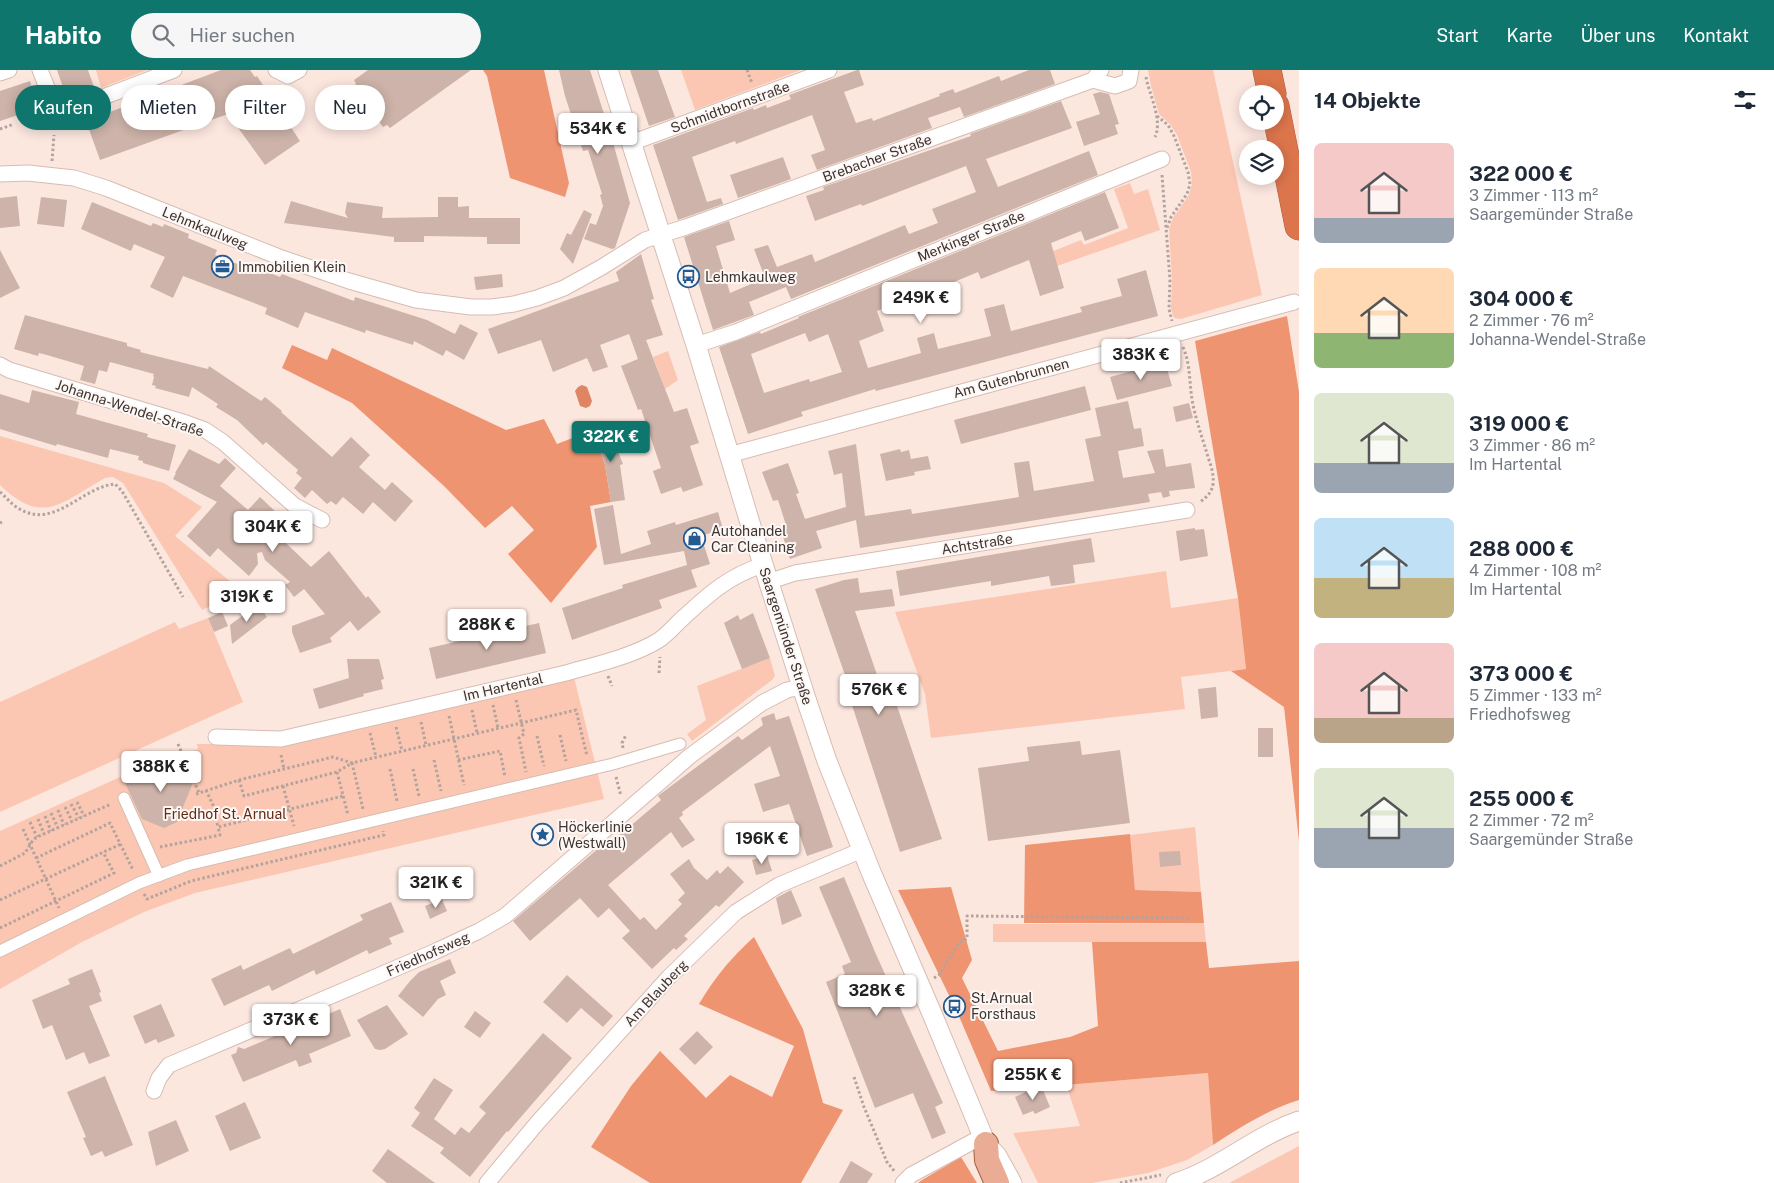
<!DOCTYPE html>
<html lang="de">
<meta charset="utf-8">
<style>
body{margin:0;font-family:"Public Sans",sans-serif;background:#f6f6f7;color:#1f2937;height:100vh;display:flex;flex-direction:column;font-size:19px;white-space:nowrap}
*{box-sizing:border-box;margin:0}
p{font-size:16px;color:#747a83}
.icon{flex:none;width:28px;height:28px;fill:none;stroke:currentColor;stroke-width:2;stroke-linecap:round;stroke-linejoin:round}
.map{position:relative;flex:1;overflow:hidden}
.drawer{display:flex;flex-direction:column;background:#fff;width:475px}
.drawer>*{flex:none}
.top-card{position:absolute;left:15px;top:15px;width:475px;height:45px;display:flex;gap:10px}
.tools{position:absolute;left:1239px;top:15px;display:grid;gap:10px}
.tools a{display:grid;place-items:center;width:45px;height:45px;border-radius:50%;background:#fff;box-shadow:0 2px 12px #0003;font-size:25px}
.price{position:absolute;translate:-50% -42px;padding:0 11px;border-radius:5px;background:#fff;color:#222;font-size:16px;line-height:32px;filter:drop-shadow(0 1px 2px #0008)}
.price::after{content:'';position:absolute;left:50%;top:30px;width:15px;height:11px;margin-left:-8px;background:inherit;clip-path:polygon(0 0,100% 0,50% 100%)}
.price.selected{background:#0f766e;color:#fff}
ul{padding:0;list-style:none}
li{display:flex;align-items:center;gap:15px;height:125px;padding:0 15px}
li span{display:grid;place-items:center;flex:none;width:140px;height:100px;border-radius:8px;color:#555}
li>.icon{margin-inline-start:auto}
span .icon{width:60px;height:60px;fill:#fffc;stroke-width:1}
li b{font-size:21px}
h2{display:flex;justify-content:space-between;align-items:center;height:60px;padding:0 15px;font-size:21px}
.pill{padding:0 18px;border-radius:22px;background:#fff;box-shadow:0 2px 12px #0003;font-size:18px;line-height:45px}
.pill.selected{background:#0f766e;color:#fff}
header{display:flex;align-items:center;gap:30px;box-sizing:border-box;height:70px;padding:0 25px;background:#0f766e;color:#fff}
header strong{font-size:24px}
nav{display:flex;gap:28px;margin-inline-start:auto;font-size:18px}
.search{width:350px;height:45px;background:#f6f6f7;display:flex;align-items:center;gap:12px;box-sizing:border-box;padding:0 18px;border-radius:28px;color:#747a83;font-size:19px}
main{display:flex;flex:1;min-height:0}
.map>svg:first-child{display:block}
.green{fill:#fbc7b3}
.forest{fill:#ef9471}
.water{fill:#df8563}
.building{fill:#cdb3a9;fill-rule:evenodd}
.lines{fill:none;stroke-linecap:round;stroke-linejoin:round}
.pedestrian-casing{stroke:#d6bcb2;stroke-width:13}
.minor-casing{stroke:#d6bcb2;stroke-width:17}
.tertiary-casing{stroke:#d6bcb2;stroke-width:21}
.primary-casing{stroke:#a45e42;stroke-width:26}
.motorway-casing{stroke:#a45e42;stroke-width:29}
.path{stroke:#b4a39d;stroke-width:3;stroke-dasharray:2.5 2.5;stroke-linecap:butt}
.pedestrian{stroke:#fff;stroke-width:11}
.minor{stroke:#fff;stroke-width:15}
.tertiary{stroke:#fff;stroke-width:19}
.primary{stroke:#eaac94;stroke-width:24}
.motorway{stroke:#dc754c;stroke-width:28}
.labels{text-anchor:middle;stroke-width:4;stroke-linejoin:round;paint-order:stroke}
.street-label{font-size:14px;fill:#3d332f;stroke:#fdf8f6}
.poi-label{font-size:14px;fill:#3d332f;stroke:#fdf8f6;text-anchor:start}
.park-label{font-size:14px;fill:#642a12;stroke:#fdf8f6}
</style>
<header>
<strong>Habito</strong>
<div class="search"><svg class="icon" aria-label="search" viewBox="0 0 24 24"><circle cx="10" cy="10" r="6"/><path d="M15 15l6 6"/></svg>Hier suchen</div>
<nav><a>Start</a><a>Karte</a><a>Über uns</a><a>Kontakt</a></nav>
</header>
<main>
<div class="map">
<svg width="1299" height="1113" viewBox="0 0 1299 1113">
<rect width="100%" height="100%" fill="#fce7df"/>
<path class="green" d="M96 0H147L101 18Z
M681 0H801L695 40Z
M1148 0H1213L1262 225 1181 249 1174 248 1171 239 1172 211 1169 159 1173 148 1189 125 1192 114 1191 102 1177 65 1170 54 1159 44 1151 16Z
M1130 113 1134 124 1148 119 1160 160 1057 196 1051 182 1081 170 1084 175 1128 158 1114 119Z
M668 281 678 310 665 319 653 287Z
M0 366 164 413 202 437 175 466 243 522 202 540 123 413 113 407 105 408C62 432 43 457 0 415Z
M1166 501 1171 538 1238 528 1246 599 1181 607 1185 639 931 668 925 624 895 542Z
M208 548 243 632 0 742V632L175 552 179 559Z
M770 588 775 606 772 610 692 671 687 664 706 650 697 616Z
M574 607 604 729 195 823 144 842 82 872 0 919V761L178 681 180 687 198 679 197 674H261Z
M1195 757 1201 822 1135 820 1130 765Z
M1204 853 1206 872H993V854Z
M1208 1003 1213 1075 1187 1090 1148 1103 1092 1113H1038L1013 1063 1080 1056 1066 1015Z
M1299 1076V1113H1229Z"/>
<path class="forest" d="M483 0H544L569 113 565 127 510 108 487 6Z
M1287 246 1299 322V771L1284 637 1231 601 1246 599 1238 528 1195 271Z
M292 275 327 290 332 278 506 360 544 349 557 374 593 360 605 395 611 432 590 436 597 477 551 533 508 484 534 460 512 436 485 458 444 416 352 333 282 298Z
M1130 764 1135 820 1201 822 1204 853H1024L1025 775Z
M951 817 972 890 962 908 998 981 1070 967 1098 956 1092 872H1206L1209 898 1299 891V1030C1267 1040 1241 1057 1213 1075L1208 1003 1066 1015 1046 1014 991 1021 958 944 898 820Z
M754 867 803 959 823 1033 843 1040 801 1113H650L591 1077 631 1016 660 981 706 1028 730 1005 772 1027 794 976 699 934C716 906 730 889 754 867Z
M961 1087 977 1113H918L922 1110Z"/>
<path class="water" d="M582 315 587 317 592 331 590 336 586 338 580 336 575 321 578 317Z"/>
<path class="building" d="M57 0H88L94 17 66 26Z
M221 0H250L255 7 257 6 300 71 265 95 228 44 100 90 86 51Z
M368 0H471L390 58 387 55 383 57 353 16 356 14 354 10Z
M559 0H590L612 69 630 133 615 178 612 179 584 169 590 153 596 155 603 136 600 125 602 124 588 80 583 81 565 26Z
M630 0H658L675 47 649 56Z
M857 0H859L864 15 844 22 856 53 872 48 873 51 940 26 939 24 953 19 955 23 999 6 1001 11 1029 0H1050L1055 14 964 47 960 37 928 48 932 58 817 100 811 85 825 80 812 45 736 74 735 71 692 87 707 132 721 128 723 134 678 150 653 75 753 38 754 40 766 35 767 38 791 29 789 25Z
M30 11 39 38 0 51V21Z
M1100 22 1109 24 1119 54 1115 55 1118 64 1084 76 1076 52 1100 44 1093 24Z
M1061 31 1072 58 986 89 998 117 1089 81 1098 105 791 229 786 217 749 232 754 245 713 260 684 167 729 151 735 170 716 176 730 223 765 208 754 179 768 175 777 197 812 184 815 192 905 155 909 164 938 153 932 139 976 122 966 96 862 136 861 134 815 151 806 126 824 120 823 117 971 66 970 64Z
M783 87 791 109 738 128 730 105Z
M1105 122 1119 158 1085 171 1081 161 1051 173 1064 218 1040 226 1029 190 981 209 978 202 911 230 910 228 877 241 884 261 859 271 868 298 921 283 917 268 934 263 938 279 991 266 984 239 1004 234 1011 261 1082 242 1080 237 1122 226 1117 209 1146 200 1158 246 876 321 875 319 801 342 803 346 748 364 719 277 760 262 761 264 799 248 798 247ZM805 263 809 272 828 264 842 302 810 312 809 309 764 323 751 284Z
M17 126 20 156 0 158V128Z
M41 127 67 130 64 157 37 154Z
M438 127H458V137L469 136V148H520V174H487V167L424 166V172H394V167L284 153 291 131 348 148 345 143 347 132 383 137 382 148 438 147Z
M92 132 151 156 153 153 163 157 164 154 189 164 188 168 217 180 215 185 240 195 242 192 280 207 282 204 354 231 355 227 427 250 455 264 460 254 478 263 464 290 446 280 443 286 414 271 413 275 366 260 365 263 305 242 298 258 265 244 267 238 183 206 173 228 150 217 165 187 134 174 131 181 81 159Z
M584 140 592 144 573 194 560 179 567 163 571 165Z
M0 180 20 218 0 228Z
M641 184 654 229 651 230 663 265 646 270 674 342 687 338 699 373 690 376 703 415 683 422 681 417 661 424 653 401 661 398 641 339 638 340 621 296 638 289 629 264 600 275 608 297 593 302 587 288 553 302 541 270 498 284 488 259 619 211 616 202Z
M502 204 503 217 476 220 474 207Z
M25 245 127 273V276L141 280 140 282 208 299 209 296 261 331 265 327 282 341 281 342 332 387 351 367 370 385 359 397 385 420 392 412 413 431 395 452 373 432 363 444 343 427 336 435 331 431 327 434 312 420 305 428 294 418 302 408 296 403 298 400 266 372 263 375 237 350 216 337 218 334 192 317 189 327 155 318 156 316 152 315 154 307 153 306 154 304 110 292 107 302 99 300 95 314 80 310 84 296 47 285 39 283 38 286 14 279Z
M1165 292 1172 316 1117 330 1110 307Z
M1085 316 1091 340 961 374 954 350Z
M32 320 79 332 76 344 148 364 147 367 176 375 169 401 143 393V391L138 390 139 386 110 379 108 388 57 374 56 376 0 359V324L29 333Z
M1128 331 1134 359 1141 358 1144 376 1118 381 1123 408 1155 403 1147 381 1163 379 1166 397 1191 393 1195 418 1169 421 1170 426 1163 428 1161 422 1148 424 1150 432 860 478 856 450 816 461 822 478 790 489 780 457 786 455 778 430 773 431 762 402 788 393 799 423 796 424 805 449 846 437 842 403 834 405 828 381 856 374 865 446 911 439 912 444 1019 427 1014 393 1029 391 1034 421 1094 411 1085 369 1101 366 1095 338Z
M1189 333 1193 348 1176 352 1173 337Z
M607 355 623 394 620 395 625 430 611 432 605 395 593 360Z
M189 379 219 394 225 388 236 398 220 416 248 440 260 427 278 444 268 456 311 497 329 481 366 528 368 526 381 542 358 561 350 551 330 568 332 572 300 583 292 562V556L325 544 304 519 294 527 285 515 290 512 265 490 262 482 257 483 258 494 249 506 218 478 210 487 187 466 217 432 173 409 176 403H175Z
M900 379 901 382 909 380 911 389 928 386 931 399 914 402 915 405 886 411 880 384Z
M613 435 621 484 651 474 647 461 675 452 676 455 718 442 723 459 701 466 710 494 691 500 697 517 659 530 662 538 572 570 562 538 623 518 622 515 687 495 684 481 604 495 594 439Z
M1195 458V460L1204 459 1208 486 1180 491 1176 461Z
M1091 468 1095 492 1073 495 1075 513 1051 516 1049 506 991 516V511L900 526 896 501Z
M858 508 860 523 892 519 895 536 855 541 885 628 894 627 942 769 900 782 851 632 854 631 815 519 844 510Z
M258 534 267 547 232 574 230 555Z
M222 542 228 556 214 562 208 548Z
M753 543 770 588 742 599 724 553 738 545 740 550Z
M539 553 546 583 436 609 429 578Z
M347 589H379L384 609 381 610 383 619 363 624 364 626 319 639 313 619 349 608Z
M1216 617 1218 647 1201 649 1198 619Z
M774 643 776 650 789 646 833 777 807 786 789 734 763 742 754 714 780 706 770 676 682 742 683 745 679 748 695 770 682 778 671 762 608 815 640 850 644 847 656 860 682 834 678 830 685 823 670 804 689 789 694 798 707 810 717 800 720 804 728 796 744 812 719 837 716 835 684 866 688 869 676 880 674 878 652 899 622 868 630 861 609 838 598 848 580 828 530 871 513 851 600 777 602 780 661 730 658 726 659 725 738 666 742 670 763 655 761 648Z
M1258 658H1273V687H1258Z
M1080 671 1082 685 1120 680 1130 753 988 771 978 698 1029 691 1027 677Z
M180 687 192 715 177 752 164 758 142 749 124 711Z
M1180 781 1181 795 1160 797 1159 782Z
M767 785 772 801 756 805 752 790Z
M844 807 875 882 943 1033 935 1037 946 1063 932 1069 913 1023 875 1038 826 912 845 904 842 896 851 892 819 817Z
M791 820 802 846 782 855 776 828Z
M442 829 447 841 430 849 425 836Z
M391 832 404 862 389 868 392 874 369 884 367 880 316 905 314 900 272 921 269 915 224 936 211 909 241 895 243 900 290 878 293 884 363 850 360 845Z
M450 889 456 903 440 911 446 925 438 929 423 947 398 926 410 911 419 902Z
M92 899 101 922 99 923 102 931 89 936 110 986 89 994 84 982 66 990 52 955 43 959 32 930 70 914 68 909Z
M567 905 613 946 603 957 581 938 567 953 543 932Z
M161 934 175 966 158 973 156 969 145 974 133 946Z
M387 935 408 964 385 979 380 980 375 979 357 950Z
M340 939 351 966 309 984 312 992 299 997 296 990 243 1012 231 985 236 983 238 977 244 979 275 966 276 959 283 963Z
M475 941 491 953 480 968 464 957Z
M697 961 713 977 695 995 679 979Z
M543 963 572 988 508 1062 507 1061 470 1107 440 1083 444 1078 411 1056 420 1043 414 1038 434 1008 453 1020 434 1049 455 1065 461 1057 469 1063 486 1043 479 1037Z
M105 1006 133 1075 105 1087 102 1081 91 1086 83 1068 86 1067 67 1022Z
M1041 1015 1050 1037 1035 1044 1033 1041 1023 1045 1015 1027Z
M245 1032 261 1068 230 1081 215 1046Z
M176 1050 189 1081 156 1096 148 1062Z
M388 1079 406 1092 435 1113H387L372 1101Z
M851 1091 873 1104 867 1113H839Z"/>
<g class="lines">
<defs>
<path id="pedestrian" d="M124 728 159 806
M0 881 139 813 187 795 613 694 680 674"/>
<path id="minor" d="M40 0 56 40 64 42 174 0
M276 0 288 6 299 0
M0 3 9 0
M1093 10 1115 16 1129 11 1131 0
M631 73 829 0
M0 104 28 103 74 108 106 118 279 187 349 211 416 230 471 237H492L514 234 537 228 564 218 602 197 645 170 686 157 1093 10 1101 0
M696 275 736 262 1162 89
M0 295 9 300 186 353 205 360 223 372 295 436 322 450
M729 385C917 334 1106 283 1294 232
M768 512 795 503 1187 440
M216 667 281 669 566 603C594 595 634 586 659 570 668 564 676 554 684 547 710 523 729 506 763 495
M154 1021 159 1008 169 995 434 882 479 861 505 846 690 686 762 633 787 620 802 617
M487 1113 538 1052 669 907 736 842 779 815 862 780
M903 1113 911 1105 983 1066"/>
<path id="tertiary" d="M608 0 696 275 754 466 806 629 827 691 871 802 933 946 986 1074 997 1086 1012 1113
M1176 1113C1220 1099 1255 1066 1299 1051"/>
<path id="primary" d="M986 1074 987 1090 997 1113"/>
<path id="motorway" d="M1267 0 1272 24
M1275 36 1299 156"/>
</defs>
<use href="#pedestrian" class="pedestrian-casing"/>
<use href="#minor" class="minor-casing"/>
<use href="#tertiary" class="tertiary-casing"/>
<use href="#primary" class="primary-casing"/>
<use href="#motorway" class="motorway-casing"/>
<path class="path" d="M747 0 752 13
M1146 7C1149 24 1163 50 1155 67
M1157 46 1168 55 1174 66 1188 102 1190 114 1187 124 1171 147 1167 158
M0 59 14 54
M52 91 54 65
M1162 105 1170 210 1169 239 1172 251
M1183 277C1191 295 1189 316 1193 335 1197 353 1203 370 1208 387 1211 396 1214 404 1213 414 1212 422 1207 427 1200 432
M0 422C6 427 11 434 18 438 54 461 81 417 115 414L122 421 183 527
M0 453 2 452
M659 603 660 587
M608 606 612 616
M516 630 524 664 519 668 526 702
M493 635 498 658
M472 640 477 663
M449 646 464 715
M421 652 426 675
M396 657 402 681
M370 663 376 687
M560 665 566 691
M537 666 544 696
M178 674 199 723
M623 678 622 673 626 665
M281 685 284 699
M434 690 441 721
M458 690 500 681 505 707
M390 699 397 731
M413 699 419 726
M337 702 348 745
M616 707 621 726
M239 710 244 726 337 702 352 693 363 739
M283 716 294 756
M206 720 213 735 218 757 343 726
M196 724 239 710 333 687 352 693 576 640 587 686
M77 732 84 746
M71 734 79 748
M65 737 72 751
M58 740 64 755
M51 743 58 758
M45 746 51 761
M38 749 44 764
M30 752 37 767
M23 759 59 838
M160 777 220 765 218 757
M36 788 110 753 133 800
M0 796 25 783 33 770 37 767 111 734
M144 824 147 829 191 811 384 765 383 761
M0 830 121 774
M0 858 114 803 103 782
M934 908 939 905 959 872 967 869V846L1191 848
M854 1007 864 1037 887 1092 895 1102
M1120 1113 1161 1105"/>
<use href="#pedestrian" class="pedestrian"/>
<use href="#minor" class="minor"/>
<use href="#tertiary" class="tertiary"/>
<use href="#primary" class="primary"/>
<use href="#motorway" class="motorway"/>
</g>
<defs>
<symbol id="office-ring" viewBox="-11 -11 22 22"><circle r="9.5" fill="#fdf8f6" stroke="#235a92" stroke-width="1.5"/><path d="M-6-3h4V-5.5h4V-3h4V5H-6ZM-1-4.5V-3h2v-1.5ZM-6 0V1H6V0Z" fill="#235a92"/></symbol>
<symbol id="bus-ring" viewBox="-11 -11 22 22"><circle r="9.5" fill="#fdf8f6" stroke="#235a92" stroke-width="1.5"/><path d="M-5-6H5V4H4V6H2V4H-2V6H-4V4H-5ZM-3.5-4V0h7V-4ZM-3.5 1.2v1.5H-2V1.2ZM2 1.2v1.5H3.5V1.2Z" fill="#235a92"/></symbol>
<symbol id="shop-ring" viewBox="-11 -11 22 22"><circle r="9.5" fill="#fdf8f6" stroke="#235a92" stroke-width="1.5"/><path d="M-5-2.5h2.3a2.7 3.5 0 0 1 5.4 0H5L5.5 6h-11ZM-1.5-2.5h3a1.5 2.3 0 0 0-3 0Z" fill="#235a92"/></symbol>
<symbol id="sight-ring" viewBox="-11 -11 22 22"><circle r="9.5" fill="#fdf8f6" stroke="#235a92" stroke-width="1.5"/><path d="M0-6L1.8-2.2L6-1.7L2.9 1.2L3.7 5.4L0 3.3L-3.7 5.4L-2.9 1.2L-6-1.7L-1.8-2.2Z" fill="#235a92"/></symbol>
</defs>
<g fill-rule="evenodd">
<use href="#office-ring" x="210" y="184" width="25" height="25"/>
<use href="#bus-ring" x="676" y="194" width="25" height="25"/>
<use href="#shop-ring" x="682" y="456" width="25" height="25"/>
<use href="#sight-ring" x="530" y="752" width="25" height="25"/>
<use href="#bus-ring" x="942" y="924" width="25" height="25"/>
</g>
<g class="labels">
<g class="street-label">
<text transform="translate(730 37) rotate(-20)" y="5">Schmidtbornstraße</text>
<text transform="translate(877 88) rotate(-20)" y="5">Brebacher Straße</text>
<text transform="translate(205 158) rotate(22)" y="5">Lehmkaulweg</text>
<text transform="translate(971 166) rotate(-22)" y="5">Merkinger Straße</text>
<text transform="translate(1011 308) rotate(-15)" y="5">Am Gutenbrunnen</text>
<text transform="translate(130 338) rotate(18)" y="5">Johanna-Wendel-Straße</text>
<text transform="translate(977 474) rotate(-9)" y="5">Achtstraße</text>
<text transform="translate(786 566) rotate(72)" y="5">Saargemünder Straße</text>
<text transform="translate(503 617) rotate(-13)" y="5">Im Hartental</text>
<text transform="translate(428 884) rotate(-24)" y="5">Friedhofsweg</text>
<text transform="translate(656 923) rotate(-47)" y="5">Am Blauberg</text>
</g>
<g class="poi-label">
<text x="238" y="202">Immobilien Klein</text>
<text x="705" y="212">Lehmkaulweg</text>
<text x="711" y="466">Autohandel<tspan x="711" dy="16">Car Cleaning</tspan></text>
<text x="558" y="762">Höckerlinie<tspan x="558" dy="16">(Westwall)</tspan></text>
<text x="971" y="933">St.Arnual<tspan x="971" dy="16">Forsthaus</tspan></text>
</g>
<g class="park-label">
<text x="225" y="749">Friedhof St. Arnual</text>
</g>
</g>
</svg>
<div class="tools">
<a><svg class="icon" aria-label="locate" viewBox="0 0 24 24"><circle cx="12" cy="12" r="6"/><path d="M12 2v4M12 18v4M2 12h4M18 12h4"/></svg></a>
<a><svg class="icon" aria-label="layers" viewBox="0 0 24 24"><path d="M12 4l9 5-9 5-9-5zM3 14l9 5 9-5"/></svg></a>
</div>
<b class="price" style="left:598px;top:85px">534K €</b>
<b class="price" style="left:921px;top:254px">249K €</b>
<b class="price" style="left:1141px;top:311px">383K €</b>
<b class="price selected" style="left:611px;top:393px">322K €</b>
<b class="price" style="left:273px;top:483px">304K €</b>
<b class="price" style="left:247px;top:553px">319K €</b>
<b class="price" style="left:487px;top:581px">288K €</b>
<b class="price" style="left:879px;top:646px">576K €</b>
<b class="price" style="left:161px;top:723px">388K €</b>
<b class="price" style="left:762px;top:795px">196K €</b>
<b class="price" style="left:436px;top:839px">321K €</b>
<b class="price" style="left:877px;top:947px">328K €</b>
<b class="price" style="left:291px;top:976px">373K €</b>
<b class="price" style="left:1033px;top:1031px">255K €</b>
<div class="top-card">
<a class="pill selected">Kaufen</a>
<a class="pill">Mieten</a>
<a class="pill">Filter</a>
<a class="pill">Neu</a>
</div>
</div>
<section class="drawer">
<h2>14 Objekte<svg class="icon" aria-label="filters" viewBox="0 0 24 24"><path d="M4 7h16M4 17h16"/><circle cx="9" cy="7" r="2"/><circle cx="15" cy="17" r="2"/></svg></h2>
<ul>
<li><span style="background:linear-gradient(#f6c9c9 75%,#9aa5b1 0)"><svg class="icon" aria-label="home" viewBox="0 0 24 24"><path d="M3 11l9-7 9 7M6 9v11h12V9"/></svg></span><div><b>322 000 €</b><p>3 Zimmer · 113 m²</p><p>Saargemünder Straße</p></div></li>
<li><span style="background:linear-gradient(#ffd9b3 65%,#8fb573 0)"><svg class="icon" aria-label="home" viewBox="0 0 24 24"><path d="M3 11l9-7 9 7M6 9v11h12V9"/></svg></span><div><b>304 000 €</b><p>2 Zimmer · 76 m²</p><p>Johanna-Wendel-Straße</p></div></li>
<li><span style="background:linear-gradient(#dfe7d0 70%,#9aa5b1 0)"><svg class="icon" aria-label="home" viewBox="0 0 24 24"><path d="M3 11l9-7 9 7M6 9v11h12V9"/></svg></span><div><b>319 000 €</b><p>3 Zimmer · 86 m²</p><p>Im Hartental</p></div></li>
<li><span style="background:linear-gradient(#bfe0f5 60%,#c2b280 0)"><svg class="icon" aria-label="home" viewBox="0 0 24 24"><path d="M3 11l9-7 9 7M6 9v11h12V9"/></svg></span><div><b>288 000 €</b><p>4 Zimmer · 108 m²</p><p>Im Hartental</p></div></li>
<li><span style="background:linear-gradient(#f6c9c9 75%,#b9a48a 0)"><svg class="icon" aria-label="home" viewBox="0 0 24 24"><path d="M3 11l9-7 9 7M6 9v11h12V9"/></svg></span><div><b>373 000 €</b><p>5 Zimmer · 133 m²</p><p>Friedhofsweg</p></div></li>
<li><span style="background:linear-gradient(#dfe7d0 60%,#9aa5b1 0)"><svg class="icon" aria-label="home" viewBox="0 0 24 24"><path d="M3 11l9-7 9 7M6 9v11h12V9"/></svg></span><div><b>255 000 €</b><p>2 Zimmer · 72 m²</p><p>Saargemünder Straße</p></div></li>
</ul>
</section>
</main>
